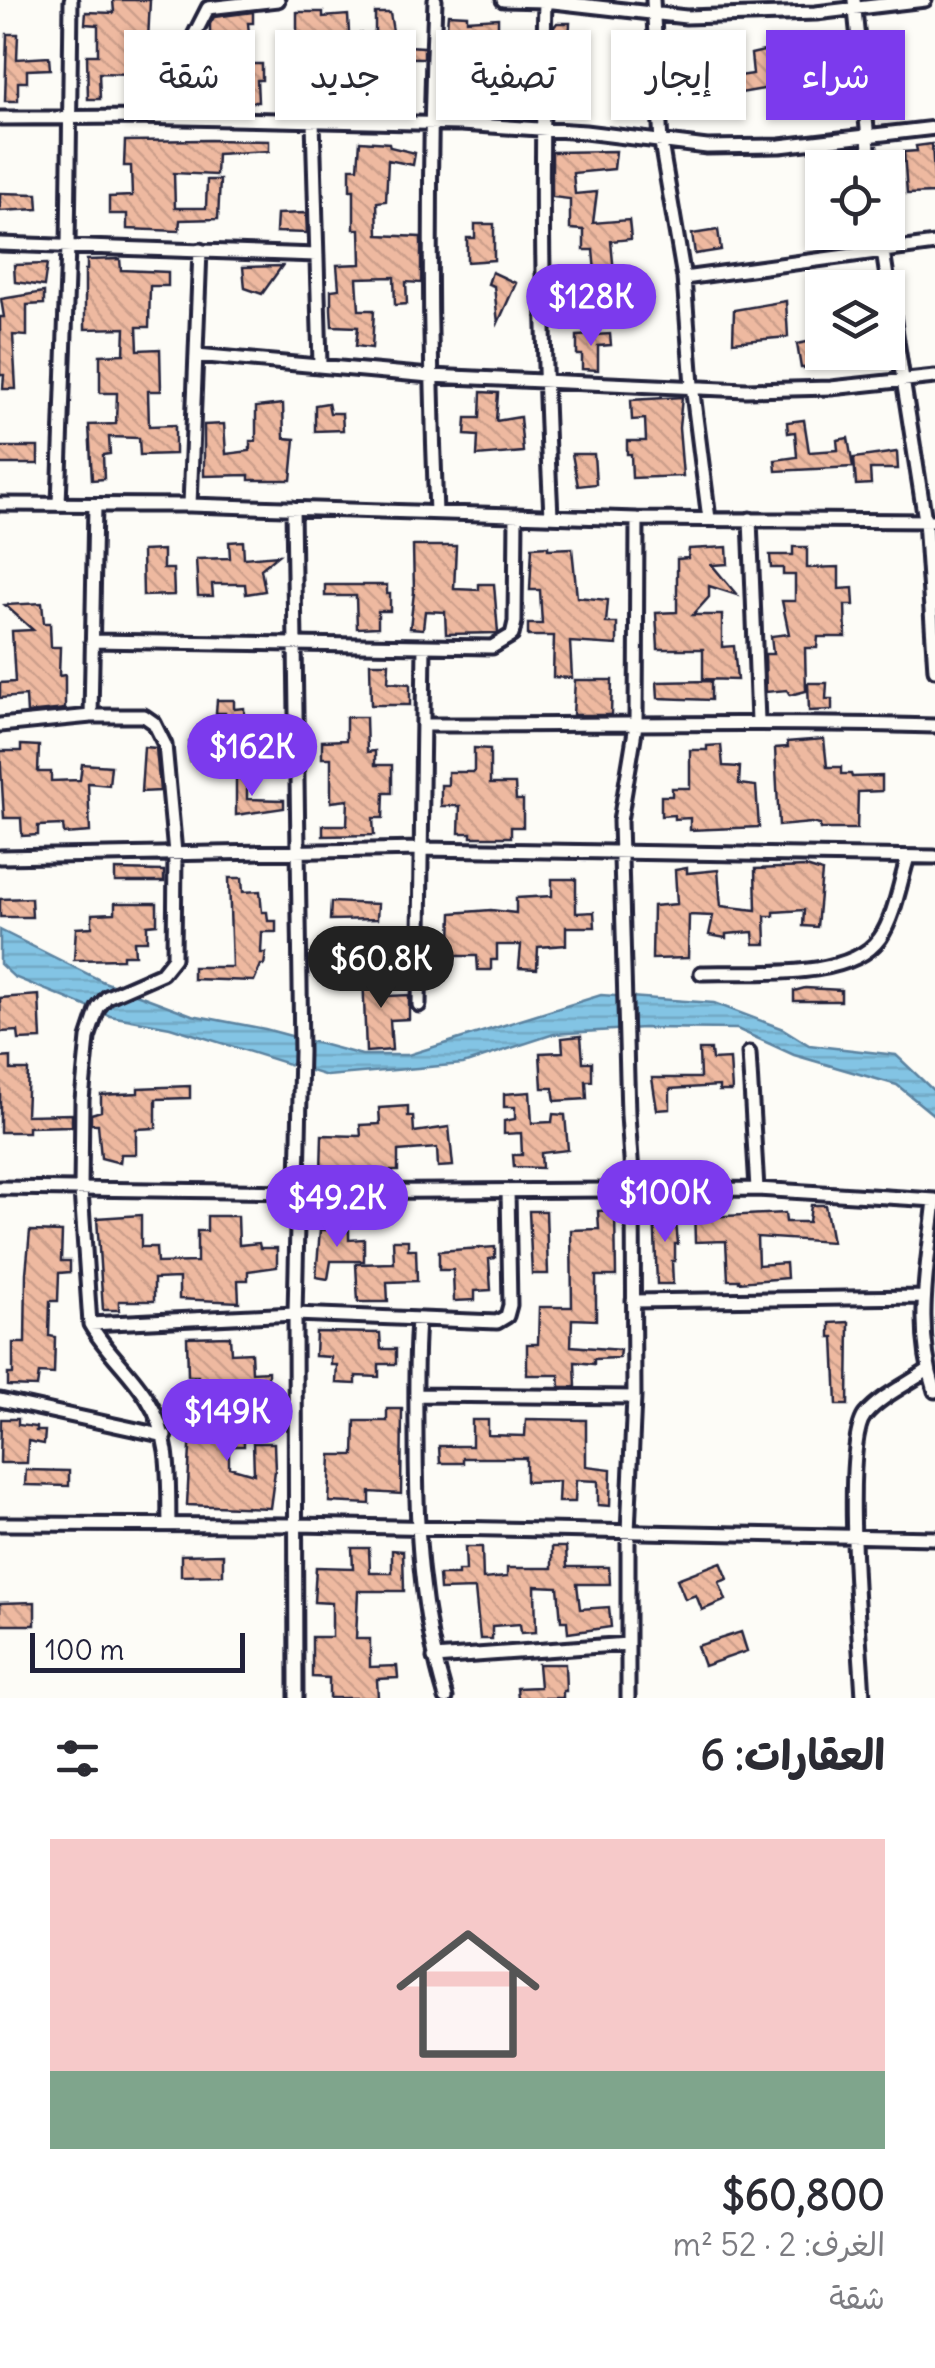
<!DOCTYPE html>
<html lang="ar">
<meta charset="utf-8">
<style>
body{margin:0;font-family:Delius,"Playpen Sans Arabic",sans-serif;background:#f7f7f7;color:#2b2b33;direction:rtl;height:100vh;display:flex;flex-direction:column;font-size:38px;white-space:nowrap}
*{box-sizing:border-box;margin:0}
p{font-size:32px;color:#7c7c81}
.icon{flex:none;width:55px;height:55px;fill:none;stroke:currentColor;stroke-width:2;stroke-linecap:round;stroke-linejoin:round}
.map{position:relative;height:1698px;overflow:hidden;direction:ltr}
.sheet{display:flex;flex-direction:column;background:#fff;flex:1}
.sheet>*{flex:none}
.top-card{position:absolute;left:30px;top:30px;width:875px;height:90px;direction:rtl;display:flex;gap:20px}
.fabs{position:absolute;left:805px;top:150px;display:grid;gap:20px}
.fabs a{display:grid;place-items:center;width:100px;height:100px;border-radius:0px;background:#fff;box-shadow:0 2px 8px #0004;font-size:50px}
.scale{position:absolute;left:30px;bottom:25px;width:215px;box-sizing:border-box;padding-left:10px;border:5px solid #22223b;border-top:0;font-size:28px;line-height:35px;white-space:nowrap;color:#22223b;-webkit-text-stroke:8px #fdfcf7;paint-order:stroke}
.price{position:absolute;translate:-50% -85px;padding:0 22px;border-radius:35px;background:#7c3aed;color:#fff;font-size:32px;line-height:65px;filter:drop-shadow(0 2px 5px #0008)}
.price::after{content:'';position:absolute;left:50%;top:60px;width:30px;height:22px;margin-left:-15px;background:inherit;clip-path:polygon(0 0,100% 0,50% 100%)}
.price.on{background:#222;color:#fff}
ul{padding:0;list-style:none}
li{display:grid;align-content:center;gap:20px;height:530px;padding:0 50px}
li span{display:grid;place-items:center;height:310px;border-radius:0px;color:#555}
li>.icon{margin-inline-start:auto}
span .icon{width:180px;height:180px;fill:#fffc;stroke-width:1}
li b{font-size:42px}
h2{display:flex;justify-content:space-between;align-items:center;height:120px;padding:0 50px;font-size:42px}
.pill{padding:0 35px;border-radius:0px;background:#fff;box-shadow:0 2px 8px #0004;font-size:35px;line-height:90px}
.pill.on{background:#7c3aed;color:#fff}
.map>svg:first-child{display:block}
.water{fill:url(#water-rules);stroke:#5c83a0;stroke-width:2.5}
.building{fill:url(#building-back-hatch);stroke:#22223b;stroke-width:2.5}
.lines{fill:none;stroke-linecap:round;stroke-linejoin:round}
.street-casing{stroke:#22223b;stroke-width:19}
.street{stroke:#fdfcf7;stroke-width:11}
</style>
<div class="map">
<svg width="935" height="1698" viewBox="0 0 935 1698">
<defs>
<pattern id="water-rules" width="6" height="5" patternUnits="userSpaceOnUse" patternTransform="scale(2.5)"><rect width="6" height="5" fill="#83c4e4"/><path d="M0 2.5h6" fill="none" stroke="#71a8c4"/></pattern>
<pattern id="building-back-hatch" width="6" height="6" patternUnits="userSpaceOnUse" patternTransform="scale(2.5)"><rect width="6" height="6" fill="#eeb9a0"/><path d="M-1 5l2 2M0 0l6 6M5-1l2 2" fill="none" stroke="#cc9f8b"/></pattern>
</defs>
<rect width="100%" height="100%" fill="#fdfcf7"/>
<filter id="ink" filterUnits="userSpaceOnUse"><feTurbulence type="fractalNoise" baseFrequency=".01" numOctaves="2"/><feDisplacementMap in="SourceGraphic" scale="20" xChannelSelector="R" yChannelSelector="G"/><feConvolveMatrix kernelMatrix="1 2 1 2 8 2 1 2 1" color-interpolation-filters="sRGB"/></filter>
<g filter="url(#ink)">
<path class="water" d="M0 930 104 982 192 1015 265 1029 362 1055H408L601 995 714 1003 783 1029 809 1045 896 1055 935 1092V1116L897 1085 794 1055 737 1029 643 1028 554 1034 463 1064 327 1076 170 1027 110 1016 14 977 0 964Z"/>
<path class="building" d="M113 0H150L147 61 151 60 148 77 135 71 132 74 99 73 100 99H88L87 55H98V25L85 24 86 12 114 13Z
M253 12V23H248L252 64H262V80H257L258 102H241L233 101V71H242L238 35 210 34V24L214 17Z
M297 12H323V17L348 15 349 33 372 34 375 31V13H390L394 38 406 37V46L424 47V58L332 57V36H297Z
M448 14 467 15V20L498 18V30L447 27Z
M557 23H570L568 58H573V74L554 73V27Z
M7 34H18L17 59 49 57 50 69 27 70V82H18V101H5Z
M288 40H307L305 100H294V65H288Z
M446 50H486L485 96 456 95 457 61H446Z
M768 50 775 87 729 95 731 106 712 108 710 97 682 99 680 80H675L672 60 722 52 726 78 753 74 751 54Z
M827 61 829 73 814 76 815 83 797 84 796 66Z
M620 70H640V111H620Z
M210 140 269 141V151L217 154 216 175 174 173 175 208H206L207 180H220L218 219 180 220 179 231 127 229V214H109V197L132 196 131 166H124L125 141Z
M360 141 389 143 390 147 415 153 413 165 388 160 386 201 377 202 378 235 421 237V283L406 282 407 304 395 305 394 277 357 278 359 310H374L372 348 356 346 358 327 332 326 331 309V290L339 289 337 265 361 264 360 229H354V190H350V168H358Z
M932 144 935 193 907 194 904 152 917 151 916 146Z
M616 151 614 169 573 173 575 194 597 192 593 223 629 220 631 239 611 241 614 273 601 274V295H585L584 273 595 272 593 250H584V230L570 229V199L552 197V152Z
M0 193 37 194 38 209 0 211Z
M306 213 307 233 276 232 277 214Z
M475 224H494V260L467 262V238H475Z
M718 230 721 250 695 254 692 234Z
M120 259 121 270 168 272V286H150L149 327H137L138 350 160 349 161 391H148L149 426 175 425V454L140 455 139 438 109 437 110 454 103 455 104 479 92 480 89 425 116 424 117 393H100V355L124 354 125 328 85 329V270H87V260Z
M47 264 44 286 15 282 14 265Z
M282 266 262 294 245 288 243 267Z
M492 272 516 283 498 323 494 286 488 284Z
M44 292V304L27 305V336L13 335 16 389H3L4 375H0V317H4L1 299Z
M786 301 788 337 733 342 734 310Z
M610 334 611 345 598 346V370L582 369V355H577V336Z
M822 339V352H840V367L801 368 797 344Z
M481 392 498 393 496 421 520 417 523 452 477 456 478 436 465 435 466 418H480Z
M682 397 679 428 683 476 632 478 631 454H627V441H646L645 419 632 420 631 400Z
M328 403 330 413H342L343 430 315 431V405Z
M283 404 284 438 295 439 291 480H249V475L204 476V425L224 424 226 454 250 451V441H256V407Z
M804 420 809 452 838 450 837 440 848 438 853 467 776 471 775 460 797 457 795 432 788 433 787 422Z
M0 447H38V464H0Z
M897 452 898 469H870L871 484 856 485 854 458Z
M572 454H594L596 484 578 486Z
M243 541 244 558 278 555 261 569 265 591 246 594 245 584H212L213 596H198L196 559 230 558 229 542Z
M413 546H456L454 589 479 590V584H494L498 633 446 634 445 612 425 611 423 629 410 628 414 592Z
M548 546V549L572 548 577 597 608 600 606 623H617V645L570 642 572 678 553 677 554 636H528V624H542L540 590H530L532 547Z
M727 547 728 564 712 565 737 595 709 586V597L693 615H722V647L734 646 737 680 703 679V649H658L656 613 677 612V559L688 558 689 549Z
M793 547H807V568L839 567V589L853 588 854 605H845L846 637H818L817 648H805L806 691 790 695 787 690 766 692 765 654H773L771 636 789 634 782 601H795V575H783V568H771L770 555H793Z
M163 550V569H173L174 595 143 596 142 551Z
M325 585H387V594H390V611H378V627L357 628 356 596H325Z
M42 603 44 623H50L51 647H60L59 676 65 675V709L27 713 26 696 0 698V683L15 682 12 631 33 630 5 605Z
M370 663H389L388 682 410 684V705H371Z
M575 680H612L611 715H573Z
M711 681V700L658 698 657 682Z
M808 683H827L826 699H832V710L809 711Z
M217 700H234V709L244 708 245 728 272 726 273 744 242 747 243 759 190 761 189 742 225 741V713H216Z
M346 717H366L367 752 375 751V765H392V793H384L383 818H373L374 835 323 836V825H347L348 800 331 802V758H322V741L346 740Z
M824 739 827 767H841V774H851L852 777 882 776V791L858 792 857 829H820V825L811 823 779 826 775 748 788 747 787 742Z
M21 745 39 746 38 772H51V781L80 780 82 764 111 766 109 785 88 783 90 832 64 834 63 825 38 826V835L22 836 21 818H4L0 751H21Z
M721 745 723 766 740 767 739 784 756 786 759 827 690 830V818L674 819V815L661 816V796H672V788H690V750H707V746Z
M144 747 156 748 160 791 141 792Z
M474 748 490 749V784H515L516 800H523V827H511V837H471V833H459L460 806H441V785H448V772H474Z
M236 772H247V799L284 800V808L236 815Z
M806 867 822 872 817 927 803 926 804 910 774 912V916H765L766 944H754L753 932 726 934V938L709 935 713 916 689 915 688 958 652 959 653 906 677 904 675 870 687 868V873L718 870 721 906 756 910 755 869Z
M115 870 164 871V882H115Z
M229 878H242L243 892 260 891 262 912H267L268 921H276V932H262L261 953H266L264 965H261L254 981 193 979V967H232Z
M552 879H576V913L594 912 595 927H566V945L538 947 537 969 519 968 521 945H497V960H491V970H478L477 956H443V939H451L452 913 491 910 516 913V898L552 896Z
M31 898 32 917H0V899Z
M331 902 378 904 377 919 330 920Z
M115 903H157V924L147 925V941H134L135 955H123V959L74 960 76 928 92 927V914L115 913Z
M363 973H388V996L409 995V1019L390 1020 392 1050 366 1052Z
M805 988 841 990V1001H794V991Z
M39 995 41 1039 19 1040 18 1031 1 1032 0 998Z
M581 1036 583 1062H592V1081H586L587 1099 555 1101 553 1088H542L540 1053 563 1052 562 1038Z
M699 1050H711L712 1060 730 1059 732 1091H719V1086L670 1089V1109L657 1110 652 1078H700Z
M11 1057V1070H28L26 1115 72 1114V1126L28 1127V1132H0V1058Z
M190 1086V1098L156 1099V1128L136 1129V1154H121L120 1163 101 1158 98 1124H91V1114L101 1111V1095L138 1093V1088Z
M530 1092 532 1123 552 1122 553 1114 565 1115 568 1150 541 1153 542 1168 514 1167 513 1155H522L521 1133 504 1134V1121L515 1119V1107H504V1094Z
M408 1106V1116H413L414 1132 449 1127 453 1166 438 1167 437 1148 398 1151V1171H372V1174L321 1173 322 1135 361 1136 360 1125 380 1124 379 1108Z
M811 1205H825L832 1242 757 1237 758 1265 786 1263 787 1278 739 1282V1280H728L726 1241 695 1242 694 1207 704 1206 705 1217 785 1213 786 1222H809Z
M615 1210 616 1276H596V1320L572 1319 571 1346 620 1350 619 1358 594 1359V1364L575 1362 576 1387H560L559 1375H527V1344H538L539 1307H572L571 1230 599 1229 598 1211Z
M654 1210H675L678 1244H675V1261H672L673 1284H657Z
M529 1211H546L548 1274H532Z
M141 1215V1247H156L157 1263 197 1262V1231H207V1216H238L239 1245 259 1243 260 1248H277V1267L248 1271V1280H238L239 1302 179 1299V1278L154 1279V1301H119V1310H103L97 1218Z
M320 1230H349V1240L364 1239V1261H331L328 1279 316 1277Z
M30 1231 62 1232 61 1261H70V1272L59 1273 58 1301H50L49 1336 55 1337 54 1374 39 1373 37 1387 8 1386V1374H13V1343H25L26 1273Z
M393 1240H408V1249H416L417 1281 387 1282 388 1302H358L356 1264 394 1263Z
M495 1247V1258L489 1259 491 1290 475 1291V1300L454 1301 453 1270H439V1251Z
M849 1322 848 1405H837L834 1337H830V1323Z
M316 1332 380 1333 381 1349H396V1364H379V1377L356 1376V1384L336 1383 337 1365H331V1357L315 1356Z
M230 1336 231 1353 251 1352 252 1372 268 1371V1383L228 1384V1402L199 1404 198 1376H188L187 1337Z
M261 1408 262 1420 244 1421V1446H234V1443H229V1467L254 1474 253 1443H274L275 1471 270 1508 187 1505 191 1429H186L187 1411H208L207 1425H233L232 1410Z
M387 1409H402L401 1494 370 1492V1504L329 1502 331 1455H354L355 1421H387Z
M1 1419H18V1425L36 1427V1431H45L44 1444 28 1441 27 1463H0Z
M526 1419 586 1420V1466L611 1469 610 1506 598 1505V1481L576 1480 575 1502H558L559 1481 526 1482V1458H463V1463H440L439 1446H472V1420H488V1435L525 1436Z
M26 1470 69 1471V1486L25 1485Z
M465 1547H482L483 1579 507 1577V1568H552V1547H566L567 1567H609L610 1584H577L580 1609 609 1607 611 1627 568 1633 567 1621H561L558 1587 535 1586 536 1632 521 1633 520 1624 492 1626V1639H480L475 1589 440 1590 439 1575H458V1571H466Z
M352 1548H369L370 1573H392V1550L403 1551 404 1591H358L356 1639H370V1667L397 1666 398 1678 377 1679 378 1698H329V1678L312 1677V1637H332V1603L314 1602 316 1567 353 1568Z
M223 1554V1575L181 1576V1555Z
M721 1562 728 1579 719 1582 726 1600 702 1610 696 1595 685 1599 677 1579Z
M35 1602V1625H0V1603Z
M741 1632 747 1651 704 1666 697 1646Z
M538 1664H565L566 1691H563V1698H518L517 1688 540 1687Z"/>
<g class="lines">
<defs>
<path id="street" d="M435 0C428 171 429 342 436 513
M503 0 545 1 686 17 816 13 925 0
M545 0C540 172 542 344 551 516
M653 0 661 143 684 278 692 385 709 519
M854 0 871 168
M134 117 183 57 208 8 278 0
M0 118 134 117 461 124 585 132 707 147 780 146 935 128
M313 121 320 364
M880 232 925 520 935 670
M0 244 317 255
M684 278 935 244
M196 355 430 376 746 390 831 388 935 377
M0 504 190 505 637 519 935 521
M59 504 68 247 71 0
M190 505 200 250
M293 508 301 1052 295 1314 296 1698
M750 519 758 721
M92 641 492 647 512 635 515 622 516 515
M91 716 95 505
M0 725 91 716H144L154 723 165 745 175 853 174 958 162 973 107 997 98 1008 88 1038 82 1100 81 1190 90 1324C106 1352 131 1372 148 1400 172 1438 168 1481 169 1524
M424 725C594 725 764 721 935 726
M0 857 421 849 935 857
M701 973C750 971 849 982 880 938 895 916 900 882 908 857
M419 1005 424 646
M749 1053 757 1189
M0 1188 297 1192 757 1189 935 1200
M935 1200C928 1265 914 1327 935 1391
M633 1301 922 1297
M418 1321C415 1359 416 1398 416 1437 416 1527 420 1611 446 1698
M90 1324 295 1314 497 1322 507 1316 510 1305 508 1191
M416 1395 634 1397
M0 1400 165 1436
M0 1524 297 1525 935 1538
M434 1658 628 1644
M628 1698V1532L634 1397 633 1189 628 1115 620 821 636 725 637 519
M863 1698C861 1650 841 1444 865 1415 881 1396 908 1384 928 1370"/>
</defs>
<use href="#street" class="street-casing"/>
<use href="#street" class="street"/>
</g>
</g>
</svg>
<div class="fabs">
<a><svg class="icon" aria-label="locate" viewBox="0 0 24 24"><circle cx="12" cy="12" r="6"/><path d="M12 2v4M12 18v4M2 12h4M18 12h4"/></svg></a>
<a><svg class="icon" aria-label="layers" viewBox="0 0 24 24"><path d="M12 4l9 5-9 5-9-5zM3 14l9 5 9-5"/></svg></a>
</div>
<div class="scale">100 m</div>
<b class="price" style="left:591px;top:349px">$128K</b>
<b class="price" style="left:252px;top:799px">$162K</b>
<b class="price on" style="left:381px;top:1011px">$60.8K</b>
<b class="price" style="left:665px;top:1245px">$100K</b>
<b class="price" style="left:337px;top:1250px">$49.2K</b>
<b class="price" style="left:227px;top:1464px">$149K</b>
<div class="top-card">
<a class="pill on">شراء</a>
<a class="pill">إيجار</a>
<a class="pill">تصفية</a>
<a class="pill">جديد</a>
<a class="pill">شقة</a>
</div>
</div>
<section class="sheet">
<h2>العقارات: 6<svg class="icon" aria-label="filters" viewBox="0 0 24 24"><path d="M4 7h16M4 17h16"/><circle cx="9" cy="7" r="2"/><circle cx="15" cy="17" r="2"/></svg></h2>
<ul>
<li><span style="background:linear-gradient(#f6c9c9 75%,#7fa58c 0)"><svg class="icon" aria-label="home" viewBox="0 0 24 24"><path d="M3 11l9-7 9 7M6 9v11h12V9"/></svg></span><div><b>$60,800</b><p>الغرف: 2 · 52 m²</p><p>شقة</p></div></li>
</ul>
</section>
